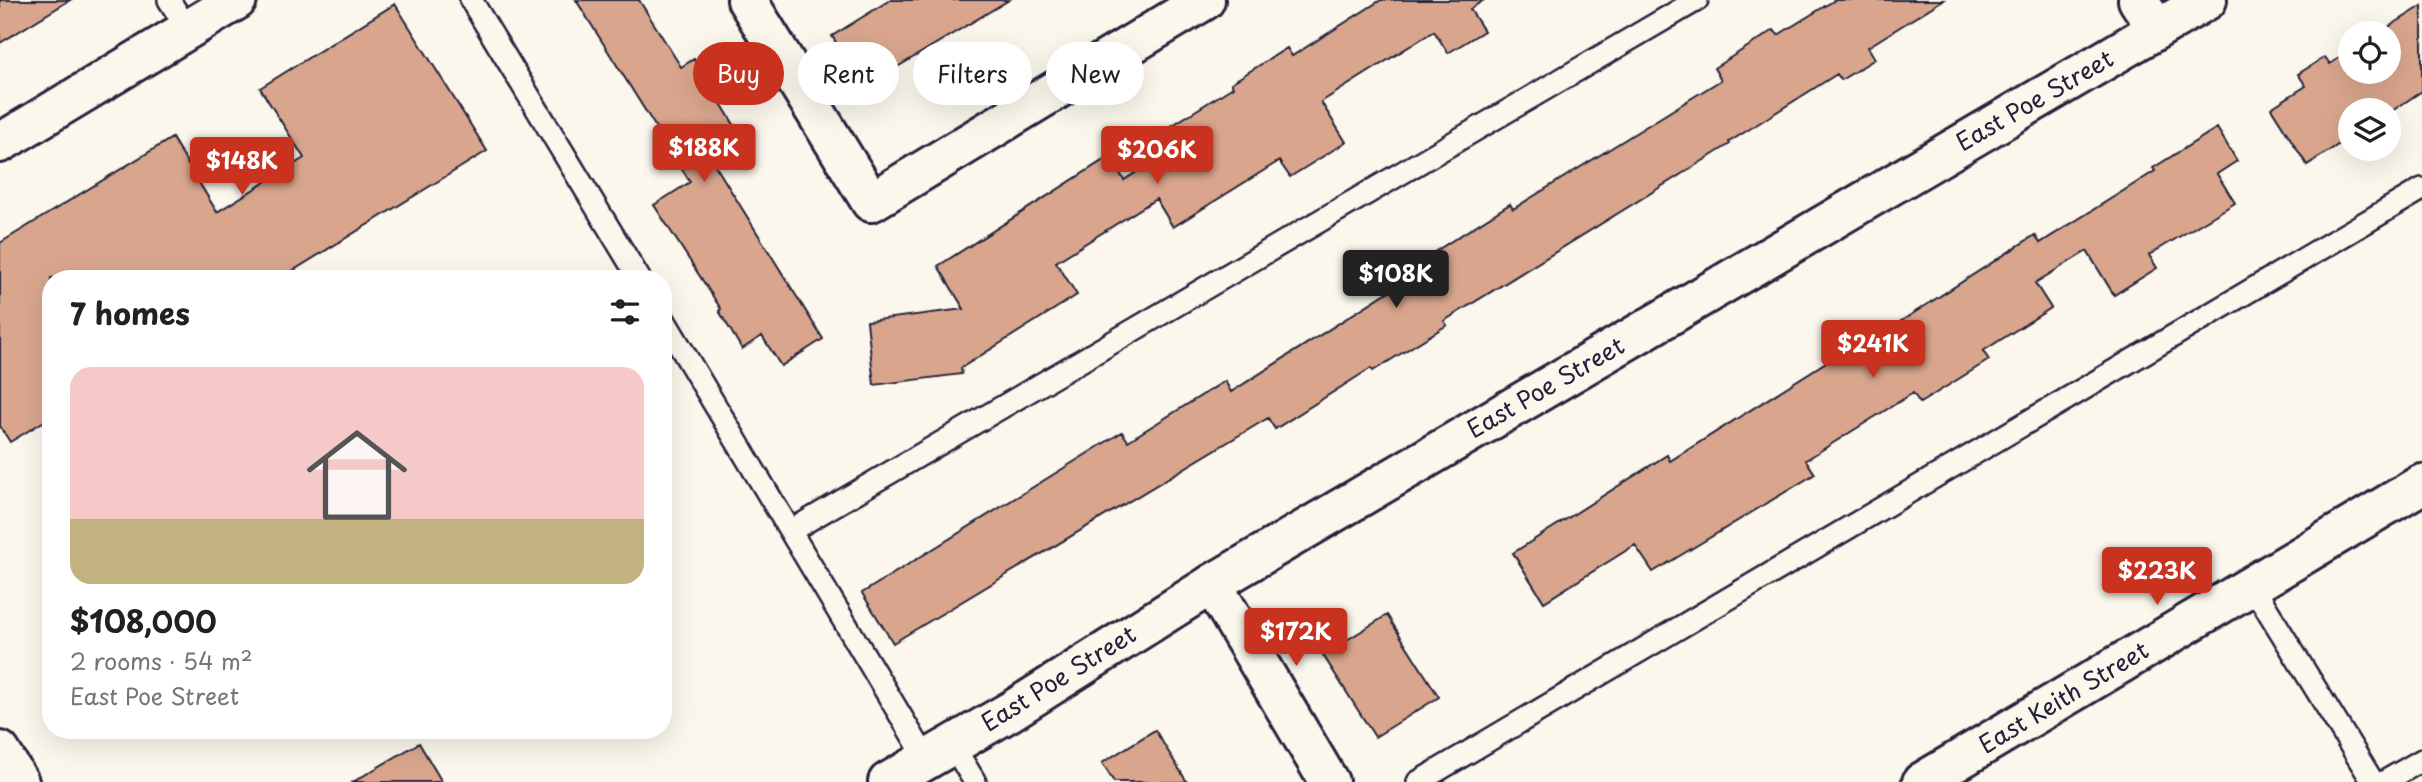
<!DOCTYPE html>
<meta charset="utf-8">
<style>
body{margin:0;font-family:"Playpen Sans",sans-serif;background:#f2f2f2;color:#202124;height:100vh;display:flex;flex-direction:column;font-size:26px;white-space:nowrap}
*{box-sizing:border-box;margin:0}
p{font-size:23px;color:#757577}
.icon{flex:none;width:38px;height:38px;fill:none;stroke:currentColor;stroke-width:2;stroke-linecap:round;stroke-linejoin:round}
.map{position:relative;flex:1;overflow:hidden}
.drawer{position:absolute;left:42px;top:270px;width:630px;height:469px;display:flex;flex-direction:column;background:#fff;border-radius:28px;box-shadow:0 7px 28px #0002}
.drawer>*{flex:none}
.top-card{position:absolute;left:693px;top:42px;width:665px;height:63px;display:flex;gap:14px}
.controls{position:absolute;left:2338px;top:21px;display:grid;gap:14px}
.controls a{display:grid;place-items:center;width:63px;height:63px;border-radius:50%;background:#fff;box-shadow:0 7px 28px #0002;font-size:35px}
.price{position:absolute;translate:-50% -60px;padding:0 16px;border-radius:7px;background:#c8321e;color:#fff;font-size:23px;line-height:46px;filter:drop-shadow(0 2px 4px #0008)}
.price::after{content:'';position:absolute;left:50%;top:42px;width:21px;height:16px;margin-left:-10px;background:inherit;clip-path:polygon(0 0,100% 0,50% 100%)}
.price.selected{background:#222;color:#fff}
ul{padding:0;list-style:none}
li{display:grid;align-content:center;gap:14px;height:371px;padding:0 28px}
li+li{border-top:2px solid #e0e0e0}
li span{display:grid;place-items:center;height:217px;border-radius:21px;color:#555}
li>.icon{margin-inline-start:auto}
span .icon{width:126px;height:126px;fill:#fffc;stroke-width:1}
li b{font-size:30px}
h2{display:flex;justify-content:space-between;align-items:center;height:84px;padding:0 28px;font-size:30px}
.tag{padding:0 24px;border-radius:32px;background:#fff;box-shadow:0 7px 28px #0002;font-size:24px;line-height:63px}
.tag.selected{background:#c8321e;color:#fff}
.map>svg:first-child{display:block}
.building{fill:#d9a68d;stroke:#22223b;stroke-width:2}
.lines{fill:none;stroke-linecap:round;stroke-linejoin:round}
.service-casing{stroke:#22223b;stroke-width:26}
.minor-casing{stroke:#22223b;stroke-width:44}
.tertiary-casing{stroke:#22223b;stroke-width:44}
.secondary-casing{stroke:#22223b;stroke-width:44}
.service{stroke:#fbf7ec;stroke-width:21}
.minor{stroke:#fbf7ec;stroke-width:38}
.tertiary{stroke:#fbf7ec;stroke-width:38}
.secondary{stroke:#fbf7ec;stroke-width:38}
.labels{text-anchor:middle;stroke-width:6;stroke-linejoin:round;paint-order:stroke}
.street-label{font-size:24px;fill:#22223b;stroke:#fbf7ec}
</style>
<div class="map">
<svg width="2422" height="782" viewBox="0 0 2422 782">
<rect width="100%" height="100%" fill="#fbf7ec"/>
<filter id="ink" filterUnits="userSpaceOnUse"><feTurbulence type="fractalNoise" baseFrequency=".0143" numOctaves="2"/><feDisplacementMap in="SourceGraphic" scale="14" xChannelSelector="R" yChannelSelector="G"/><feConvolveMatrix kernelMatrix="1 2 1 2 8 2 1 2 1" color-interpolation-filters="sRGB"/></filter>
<g filter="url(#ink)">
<path class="building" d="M0 0H70L0 43Z
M576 0H639L681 67 694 59 739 133 707 152 823 339 781 366 762 336 742 349 719 311 721 309 654 205 690 182Z
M890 0H1009L864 87 832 36Z
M1381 0H1484L1470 9 1484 31 1448 53 1434 31 1321 102 1346 142 1290 177 1279 161 1173 227 1156 199 1056 262 1077 295 961 368 962 374 874 385 867 321 964 309 938 266 1110 156 1124 180 1179 145 1168 128 1233 87 1231 83 1287 48 1292 56Z
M1835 0H1943L1868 47 1875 59 1841 80 1837 74 1729 142 1730 144 1444 321 1447 325 1373 371 1371 368 1275 429 1268 418 893 643 862 593 1122 432 1128 441 1225 381 1231 392 1433 263 1428 256 1510 204 1513 209 1721 80 1714 68 1774 30 1778 35Z
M395 4 487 151 281 278H51V417L10 442 0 426V243L172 138 217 212 304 158 260 88Z
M2422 6V91L2389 113V110H2350V137L2307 165 2271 108 2306 86 2298 74 2325 57 2330 64 2350 51V72H2389V33H2379Z
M2217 128 2237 161 2217 174 2235 203 2149 255 2157 268 2114 295 2087 251 2035 283 2051 308 1983 351 1989 360 1920 403 1913 393 1806 460 1815 474 1653 572 1635 545 1544 602 1513 553 1667 455 1670 461 1853 345 1856 350 2035 235 2040 243 2155 171 2153 168Z
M1387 615 1439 697 1375 737 1323 655Z
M1155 730 1187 782H1114L1102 763Z
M419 743 442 782H353Z"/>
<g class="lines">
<defs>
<path id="service" d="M169 0 188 30
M471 0 639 278
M663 318 927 760
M792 530 1697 0
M2252 585 2373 782
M952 744 975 782
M1418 782 2422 189
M2384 782 2422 760"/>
<path id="minor" d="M747 0 871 202 1205 0
M2138 0 2157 29
M0 143 237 0
M1212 584 1329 782
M1922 782 2422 484"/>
<path id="tertiary" d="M888 782 1011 711 1212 584 2207 0"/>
<path id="secondary" d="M0 751 19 782"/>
</defs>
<use href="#service" class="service-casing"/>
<use href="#minor" class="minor-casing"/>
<use href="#tertiary" class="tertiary-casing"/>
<use href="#secondary" class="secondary-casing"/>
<use href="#service" class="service"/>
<use href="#minor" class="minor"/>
<use href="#tertiary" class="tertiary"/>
<use href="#secondary" class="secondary"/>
</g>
</g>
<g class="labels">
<g class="street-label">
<text transform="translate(2035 101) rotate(-30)" y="8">East Poe Street</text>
<text transform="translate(1546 388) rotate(-30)" y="8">East Poe Street</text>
<text transform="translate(1059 679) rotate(-32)" y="8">East Poe Street</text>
<text transform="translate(2064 698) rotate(-31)" y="8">East Keith Street</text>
</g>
</g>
</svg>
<div class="controls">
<a><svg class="icon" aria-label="locate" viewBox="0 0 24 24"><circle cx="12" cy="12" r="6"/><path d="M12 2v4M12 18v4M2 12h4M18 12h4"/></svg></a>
<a><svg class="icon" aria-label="layers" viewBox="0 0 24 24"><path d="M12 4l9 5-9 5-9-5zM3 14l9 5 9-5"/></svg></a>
</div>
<b class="price" style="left:704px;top:184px">$188K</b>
<b class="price" style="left:1157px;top:186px">$206K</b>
<b class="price" style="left:242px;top:197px">$148K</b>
<b class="price selected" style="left:1396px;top:310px">$108K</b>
<b class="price" style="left:1873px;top:380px">$241K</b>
<b class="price" style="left:2157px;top:607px">$223K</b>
<b class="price" style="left:1296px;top:668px">$172K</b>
<div class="top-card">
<a class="tag selected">Buy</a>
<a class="tag">Rent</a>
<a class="tag">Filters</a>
<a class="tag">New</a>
</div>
<section class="drawer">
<h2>7 homes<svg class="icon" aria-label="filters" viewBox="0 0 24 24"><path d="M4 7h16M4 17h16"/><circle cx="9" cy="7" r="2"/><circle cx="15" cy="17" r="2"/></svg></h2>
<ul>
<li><span style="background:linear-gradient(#f6c9c9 70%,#c2b280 0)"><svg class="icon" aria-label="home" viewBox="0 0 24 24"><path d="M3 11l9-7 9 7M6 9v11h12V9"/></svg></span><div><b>$108,000</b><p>2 rooms · 54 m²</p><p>East Poe Street</p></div></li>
</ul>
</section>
</div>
